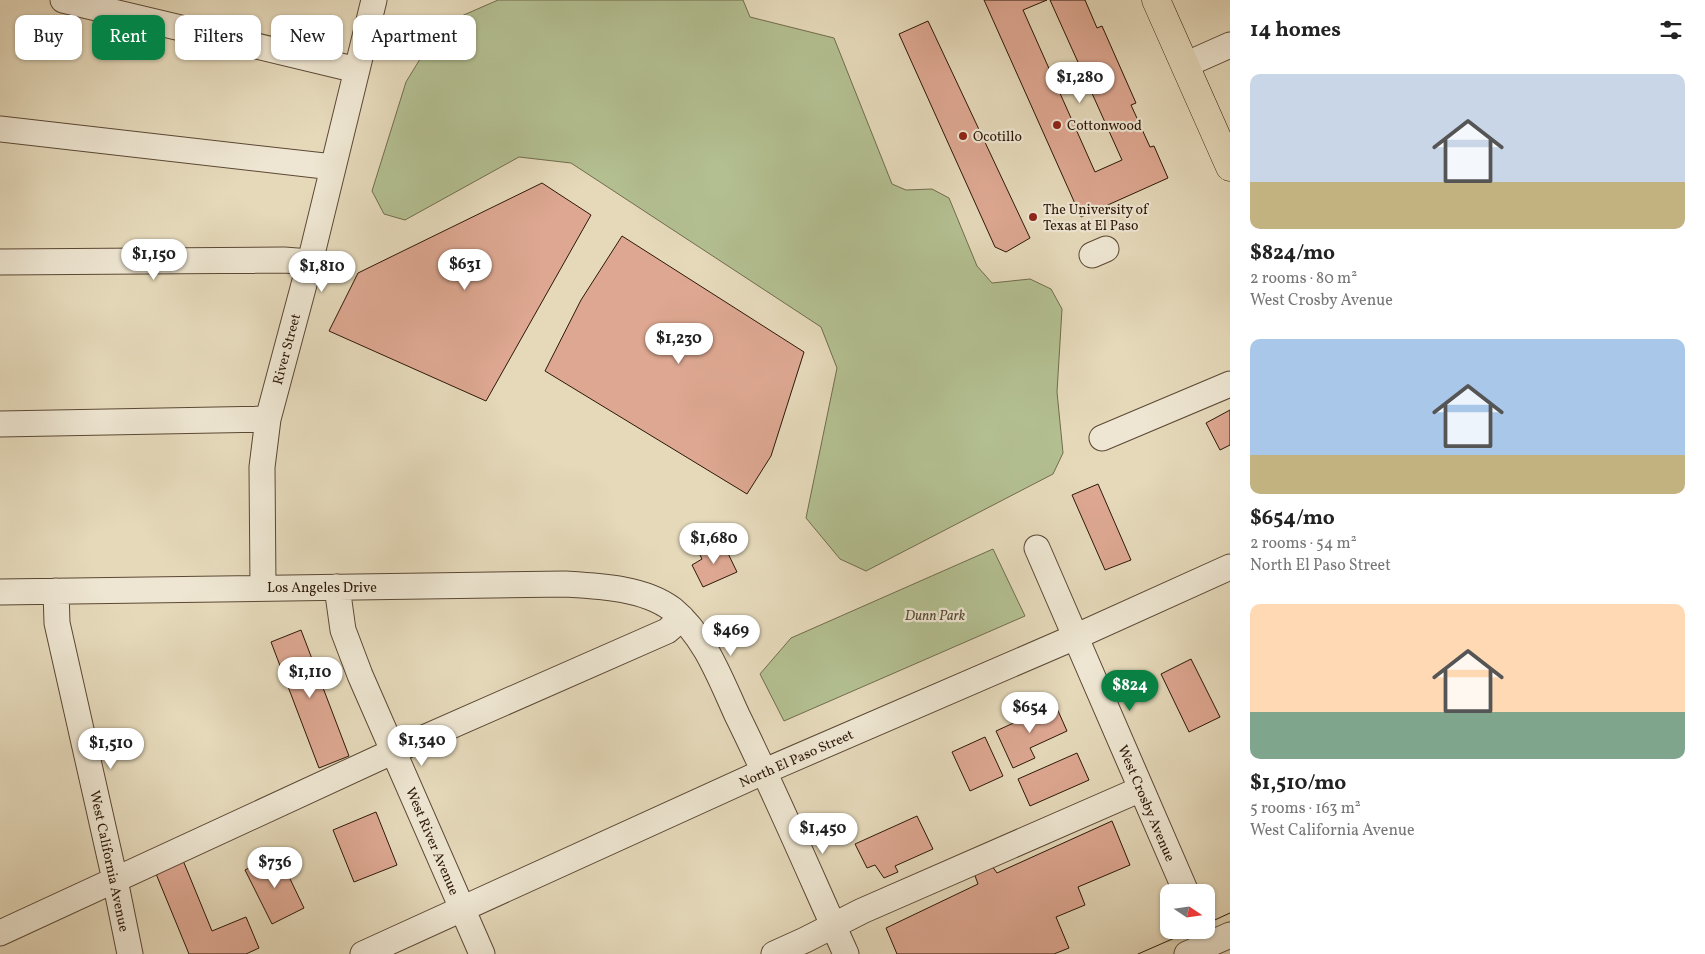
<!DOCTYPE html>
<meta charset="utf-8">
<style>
body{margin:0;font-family:Vollkorn,serif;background:#f2f2f2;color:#222;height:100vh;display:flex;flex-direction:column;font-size:19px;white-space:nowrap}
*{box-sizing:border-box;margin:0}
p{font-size:16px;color:#767676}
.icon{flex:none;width:28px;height:28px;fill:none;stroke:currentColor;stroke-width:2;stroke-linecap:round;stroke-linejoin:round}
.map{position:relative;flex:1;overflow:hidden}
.sheet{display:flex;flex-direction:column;background:#fff;width:475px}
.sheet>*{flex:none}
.banner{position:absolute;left:15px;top:15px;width:475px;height:45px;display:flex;gap:10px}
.needle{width:32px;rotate:103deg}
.tools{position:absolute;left:1160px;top:884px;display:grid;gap:10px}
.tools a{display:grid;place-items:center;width:55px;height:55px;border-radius:10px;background:#fff;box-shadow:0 1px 4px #0004;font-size:25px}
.price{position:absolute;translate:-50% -42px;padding:0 11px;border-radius:18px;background:#fff;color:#222;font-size:16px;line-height:32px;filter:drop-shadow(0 1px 2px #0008)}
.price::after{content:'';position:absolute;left:50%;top:30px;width:15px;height:11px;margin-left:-8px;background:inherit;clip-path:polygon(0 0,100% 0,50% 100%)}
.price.current{background:#0b8043;color:#fff}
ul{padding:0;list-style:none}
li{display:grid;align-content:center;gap:10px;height:265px;padding:0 20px}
li span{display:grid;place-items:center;height:155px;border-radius:10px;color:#555}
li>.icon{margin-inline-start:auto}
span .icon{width:90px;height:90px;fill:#fffc;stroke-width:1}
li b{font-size:21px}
h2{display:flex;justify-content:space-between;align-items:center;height:60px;padding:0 20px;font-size:21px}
.chip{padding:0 18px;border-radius:10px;background:#fff;box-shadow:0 1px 4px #0004;font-size:18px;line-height:45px}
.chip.current{background:#0b8043;color:#fff}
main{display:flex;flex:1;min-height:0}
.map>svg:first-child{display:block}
.green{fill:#b3bf91;stroke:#706c4c}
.building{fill:#dda791;stroke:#2d1808}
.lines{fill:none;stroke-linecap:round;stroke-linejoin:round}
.minor-casing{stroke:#5b4834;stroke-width:27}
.major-casing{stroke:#2d1808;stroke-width:29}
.minor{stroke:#eee6d2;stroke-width:25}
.major{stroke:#e5d9ba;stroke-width:28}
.tram{stroke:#2d1808;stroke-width:1}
.poi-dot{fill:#8f2418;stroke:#eee6d2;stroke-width:2}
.labels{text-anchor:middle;stroke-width:4.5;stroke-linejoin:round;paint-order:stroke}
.poi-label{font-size:14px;fill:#2d1808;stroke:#eee6d2;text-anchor:start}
.street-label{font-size:14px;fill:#2d1808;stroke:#eee6d2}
.park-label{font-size:14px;font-style:italic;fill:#554a31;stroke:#eee6d2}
</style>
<main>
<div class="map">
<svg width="1230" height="954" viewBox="0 0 1230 954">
<rect width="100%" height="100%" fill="#e5d9ba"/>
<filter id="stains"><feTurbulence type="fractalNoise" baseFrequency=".004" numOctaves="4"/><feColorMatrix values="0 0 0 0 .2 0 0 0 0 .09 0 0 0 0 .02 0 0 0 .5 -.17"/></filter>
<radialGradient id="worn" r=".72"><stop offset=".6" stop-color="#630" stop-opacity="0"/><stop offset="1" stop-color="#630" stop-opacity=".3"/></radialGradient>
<path class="green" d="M498 0H743L750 17 834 38 892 184 906 190 932 189 949 198 977 266 992 283 1030 279 1051 289 1062 309 1057 392 1063 453 1053 474 866 571 840 559 806 518 837 368 821 327 571 163 519 157 405 220 384 214 372 191 406 82 436 33 457 18Z
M993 549 1025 616 784 721 760 674 791 638Z"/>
<path class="building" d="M984 0H1047L1023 10 1095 172 1122 160 1050 0H1085L1097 28 1102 26 1136 103 1131 105 1150 147 1154 146 1168 178 1081 217Z
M928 21 1030 238 1006 252 995 247 899 34Z
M542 183 591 215 486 401 329 331 358 273Z
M622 236 804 352 771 456 747 494 545 371 581 300Z
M1230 410V445L1220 450 1206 423Z
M1098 484 1131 560 1105 570 1072 495Z
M723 543 737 572 703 587 692 565 702 559 699 553Z
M301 630 349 756 319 768 271 642Z
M1191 659 1220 717 1189 732 1161 674Z
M1055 704 1067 731 1030 748 1035 758 1013 768 996 731Z
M985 737 1003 776 970 791 952 752Z
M1077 753 1089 780 1030 806 1018 779Z
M376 812 397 865 354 882 333 830Z
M917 816 933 849 895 866 898 872 884 878 875 865 867 868 855 844Z
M1112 821 1130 865 1078 887 1085 905 1056 917 1069 948 1054 954H897L886 928 978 884 974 873 992 866 997 873Z
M278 854 304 908 272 924 245 870Z
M182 858 212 931 246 917 259 948 246 954H189L154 869Z"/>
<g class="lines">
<defs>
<path id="minor" d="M63 0 357 70
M1185 65 1230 45
M0 129 333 167
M1092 255 1106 249
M0 262 284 260 310 262
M0 424 268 419
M1102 438 1230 384
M1037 548 1186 892
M263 587 262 467 268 419 310 262 374 0
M337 587 343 630 360 675 482 954
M56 591 57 623 115 880 130 954
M0 592 566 584C600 586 644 588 672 609 705 636 720 678 737 715 776 794 810 874 846 954
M0 933 394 751 667 631 682 618
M363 954 765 771 1075 637 1230 567
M774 954 805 940 862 911 1141 789
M1187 954 1230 935"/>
<path id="major" d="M1156 0 1230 167"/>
</defs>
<use href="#minor" class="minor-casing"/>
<use href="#major" class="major-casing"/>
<use href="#minor" class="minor"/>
<use href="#major" class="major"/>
<path class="tram" d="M1206 924 1230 913
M1138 954 1193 930"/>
</g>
<g class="poi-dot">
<circle cx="1057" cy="125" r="5"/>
<circle cx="963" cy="136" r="5"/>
<circle cx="1033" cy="217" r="5"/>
</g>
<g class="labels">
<g class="poi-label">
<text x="1067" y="130">Cottonwood</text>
<text x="973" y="141">Ocotillo</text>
<text x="1043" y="214">The University of<tspan x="1043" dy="16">Texas at El Paso</tspan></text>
</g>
<g class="street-label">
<text transform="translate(286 349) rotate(-75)" y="5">River Street</text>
<text x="322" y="592">Los Angeles Drive</text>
<text transform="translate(796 758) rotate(-24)" y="5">North El Paso Street</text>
<text transform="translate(1147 803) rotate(67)" y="5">West Crosby Avenue</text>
<text transform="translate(433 841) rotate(67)" y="5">West River Avenue</text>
<text transform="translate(110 861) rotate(78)" y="5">West California Avenue</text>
</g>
<g class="park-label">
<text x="935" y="620">Dunn Park</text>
</g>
</g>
<rect width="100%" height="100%" filter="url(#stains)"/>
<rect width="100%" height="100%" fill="url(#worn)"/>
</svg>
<div class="tools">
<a><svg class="needle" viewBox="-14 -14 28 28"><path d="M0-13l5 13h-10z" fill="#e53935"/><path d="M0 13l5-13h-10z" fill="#767676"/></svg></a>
</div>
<b class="price" style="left:1080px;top:104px">$1,280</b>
<b class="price" style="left:154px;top:281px">$1,150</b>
<b class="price" style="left:465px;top:291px">$631</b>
<b class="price" style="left:322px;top:293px">$1,810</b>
<b class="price" style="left:679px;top:365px">$1,230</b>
<b class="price" style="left:714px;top:565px">$1,680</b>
<b class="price" style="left:731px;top:657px">$469</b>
<b class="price" style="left:310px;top:699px">$1,110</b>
<b class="price current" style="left:1130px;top:712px">$824</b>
<b class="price" style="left:1030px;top:734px">$654</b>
<b class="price" style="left:422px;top:767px">$1,340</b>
<b class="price" style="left:111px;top:770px">$1,510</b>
<b class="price" style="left:823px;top:855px">$1,450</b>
<b class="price" style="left:275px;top:889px">$736</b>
<div class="banner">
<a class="chip">Buy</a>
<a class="chip current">Rent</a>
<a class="chip">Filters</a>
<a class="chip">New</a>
<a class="chip">Apartment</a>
</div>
</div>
<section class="sheet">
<h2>14 homes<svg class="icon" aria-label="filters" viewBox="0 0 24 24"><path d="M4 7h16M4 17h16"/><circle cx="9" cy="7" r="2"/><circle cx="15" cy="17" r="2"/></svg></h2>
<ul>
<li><span style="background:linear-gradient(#c9d6e8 70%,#c2b280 0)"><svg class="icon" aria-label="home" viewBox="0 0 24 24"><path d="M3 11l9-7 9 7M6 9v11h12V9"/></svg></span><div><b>$824/mo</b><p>2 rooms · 80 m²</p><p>West Crosby Avenue</p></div></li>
<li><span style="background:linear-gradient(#a9c7e8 75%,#c2b280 0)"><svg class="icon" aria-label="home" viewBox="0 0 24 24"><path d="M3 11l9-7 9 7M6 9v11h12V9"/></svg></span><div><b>$654/mo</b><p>2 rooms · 54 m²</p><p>North El Paso Street</p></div></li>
<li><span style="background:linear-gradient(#ffd9b3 70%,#7fa58c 0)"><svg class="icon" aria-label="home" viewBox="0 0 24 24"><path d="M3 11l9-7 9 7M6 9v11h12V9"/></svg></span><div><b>$1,510/mo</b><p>5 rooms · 163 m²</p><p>West California Avenue</p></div></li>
</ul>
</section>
</main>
